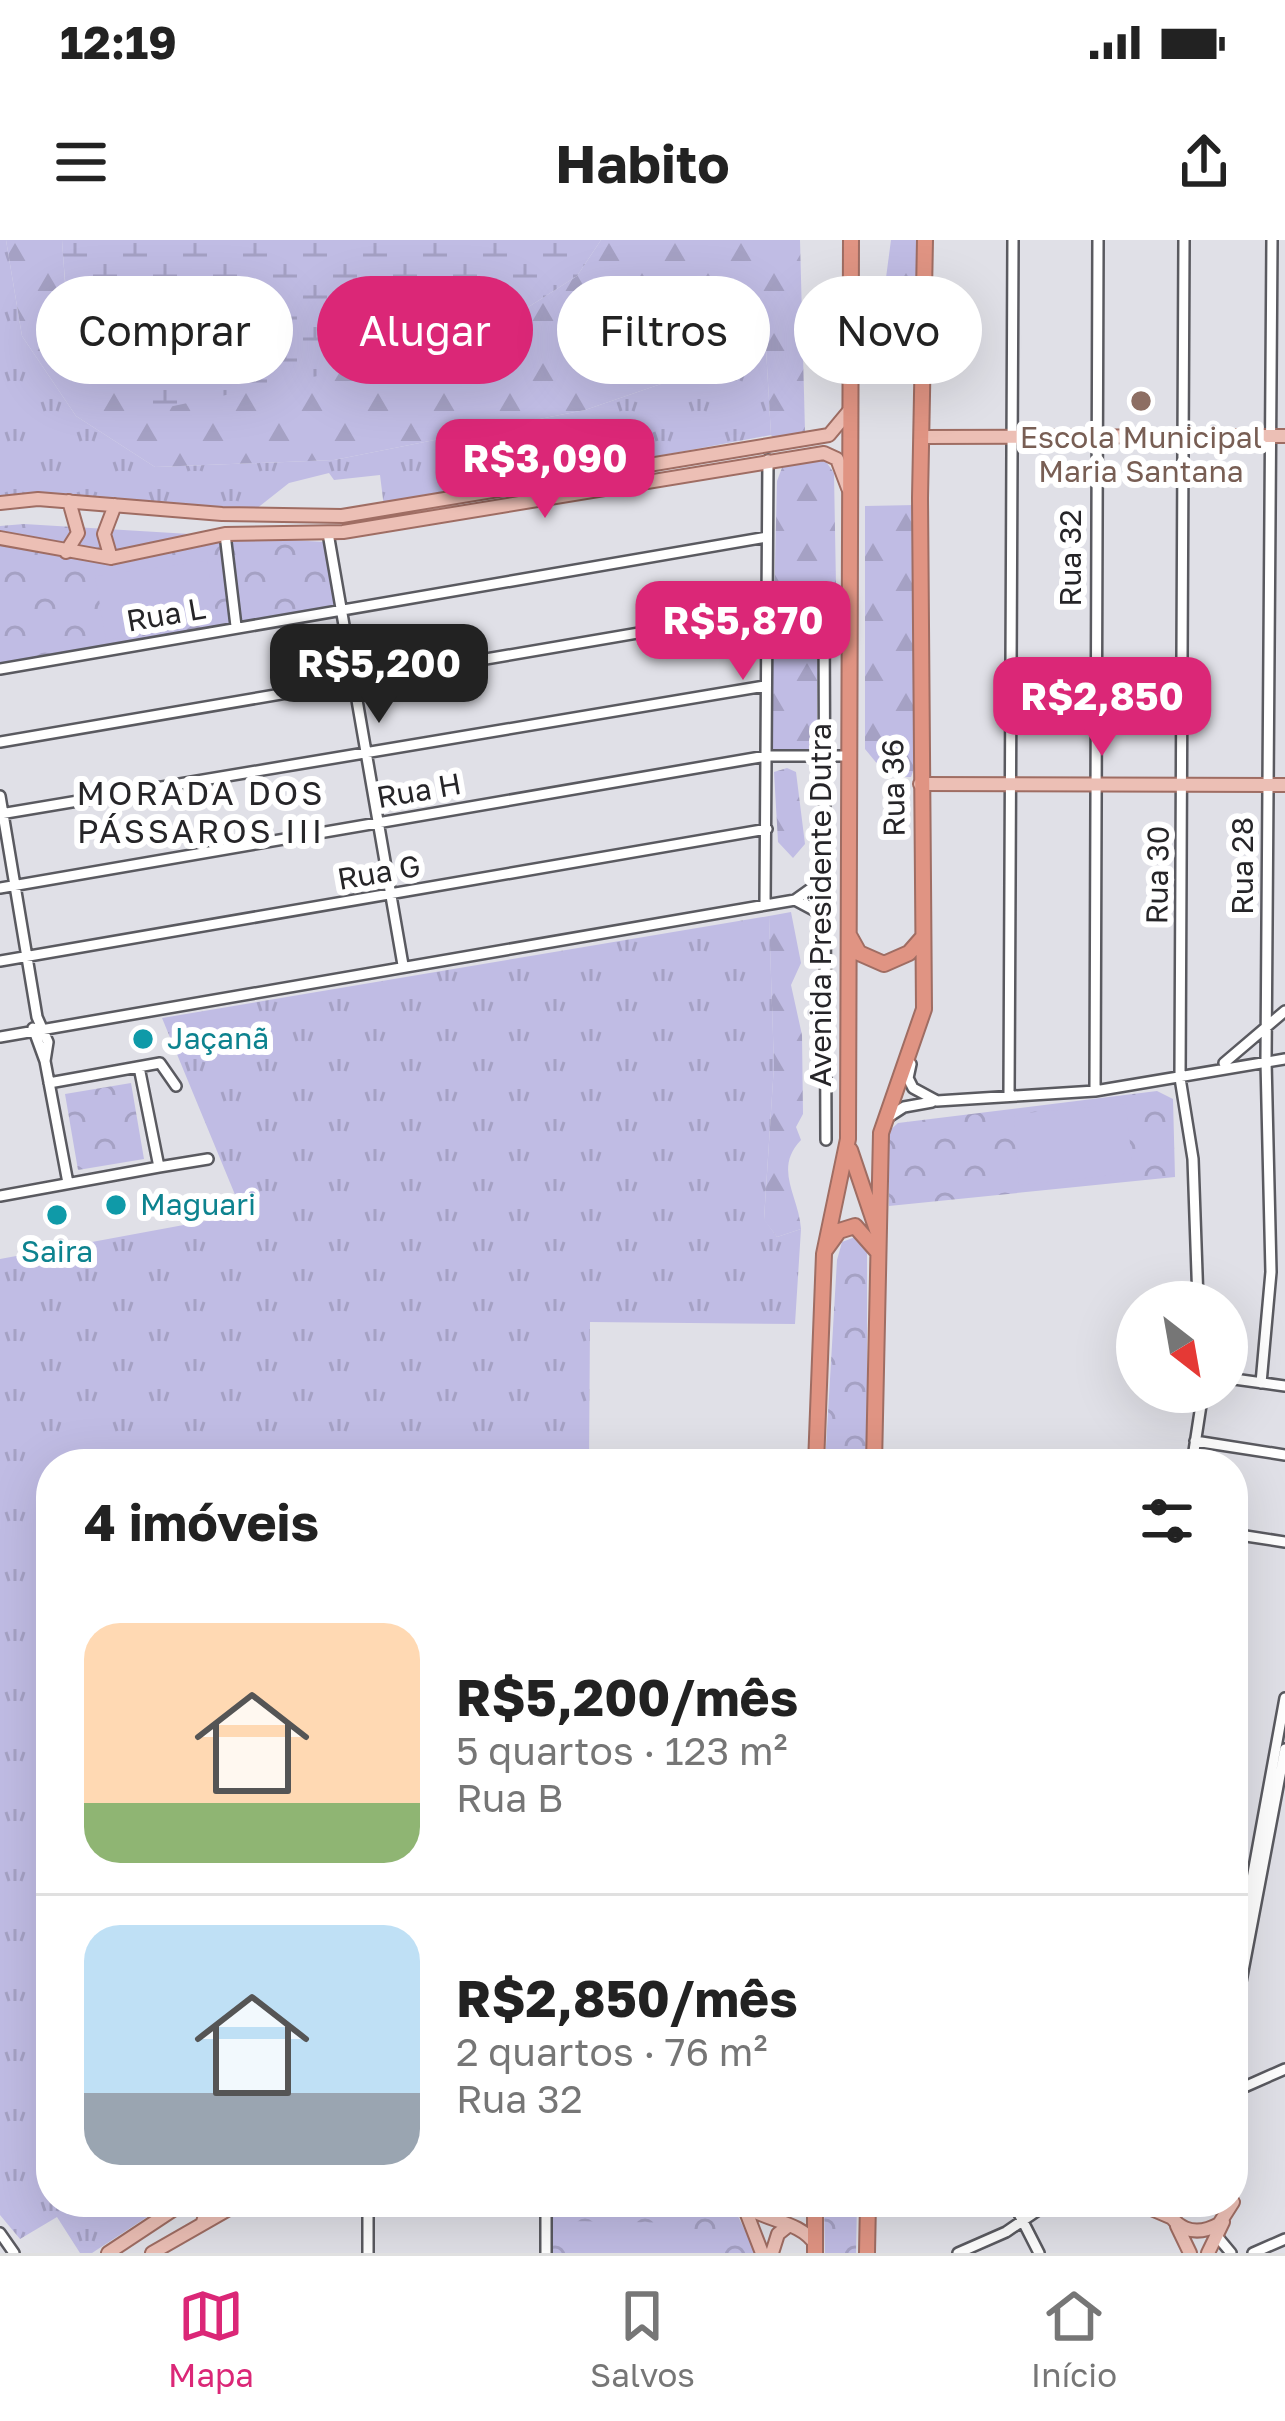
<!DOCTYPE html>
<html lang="pt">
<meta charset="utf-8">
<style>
body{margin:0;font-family:"Golos Text",sans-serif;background:#f6f6f6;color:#222;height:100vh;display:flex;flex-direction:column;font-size:45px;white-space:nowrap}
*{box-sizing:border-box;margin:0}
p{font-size:39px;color:#767676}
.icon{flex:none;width:66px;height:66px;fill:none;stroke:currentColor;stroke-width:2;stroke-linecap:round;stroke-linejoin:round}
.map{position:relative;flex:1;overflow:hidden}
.sheet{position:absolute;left:36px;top:1209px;width:1212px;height:768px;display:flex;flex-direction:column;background:#fff;border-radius:48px;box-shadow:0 12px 48px #0002}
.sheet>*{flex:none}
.guide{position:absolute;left:36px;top:36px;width:1215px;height:108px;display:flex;gap:24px}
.needle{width:78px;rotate:149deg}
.controls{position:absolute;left:1116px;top:1041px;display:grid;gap:24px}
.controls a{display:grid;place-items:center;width:132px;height:132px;border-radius:50%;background:#fff;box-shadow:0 12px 48px #0002;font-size:60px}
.price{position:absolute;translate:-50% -102px;padding:0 27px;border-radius:24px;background:#db2777;color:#fff;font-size:39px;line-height:78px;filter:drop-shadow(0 3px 6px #0008)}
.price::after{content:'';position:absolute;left:50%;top:72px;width:36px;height:27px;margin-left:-18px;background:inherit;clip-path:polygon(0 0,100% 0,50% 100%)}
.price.selected{background:#222;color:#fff}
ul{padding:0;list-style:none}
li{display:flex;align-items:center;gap:36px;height:300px;padding:0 48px}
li+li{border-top:3px solid #e0e0e0}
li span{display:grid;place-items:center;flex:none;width:336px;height:240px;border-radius:36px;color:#555}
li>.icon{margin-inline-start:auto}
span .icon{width:144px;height:144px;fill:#fffc;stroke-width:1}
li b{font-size:51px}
h2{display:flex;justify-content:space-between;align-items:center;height:144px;padding:0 48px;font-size:51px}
.chip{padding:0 42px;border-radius:54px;background:#fff;box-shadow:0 12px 48px #0002;font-size:42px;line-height:108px}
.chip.selected{background:#db2777;color:#fff}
.status{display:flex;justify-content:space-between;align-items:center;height:84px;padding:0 60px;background:#fff;direction:ltr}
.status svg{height:33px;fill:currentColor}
header{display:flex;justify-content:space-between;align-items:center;height:156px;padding:0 48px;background:#fff;font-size:54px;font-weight:700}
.tabs{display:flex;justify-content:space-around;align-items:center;height:168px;border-top:3px solid #e0e0e0;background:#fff;font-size:33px;color:#767676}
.tabs a{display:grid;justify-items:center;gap:6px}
.tabs .selected{color:#db2777}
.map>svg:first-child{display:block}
.grass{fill:url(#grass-tufts)}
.forest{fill:url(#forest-firs)}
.wetland{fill:url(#wetland-marsh)}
.park{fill:url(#park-crowns)}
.pitch{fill:#c0bce4}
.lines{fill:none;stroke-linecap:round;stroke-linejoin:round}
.minor-casing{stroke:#5a5a60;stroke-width:14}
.major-casing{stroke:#9f6d63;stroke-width:16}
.highway-casing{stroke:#9f6d63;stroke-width:18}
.minor{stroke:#fff;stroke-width:9}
.major{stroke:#ecbfb5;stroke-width:12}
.highway{stroke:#e09483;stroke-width:14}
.education-dot{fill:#8d6e63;stroke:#fff;stroke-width:4.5}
.culture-dot{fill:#0f9aa8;stroke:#fff;stroke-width:4.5}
.labels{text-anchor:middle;stroke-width:12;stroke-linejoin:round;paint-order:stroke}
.education-label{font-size:30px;fill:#785e54;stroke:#fff}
.street-label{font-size:30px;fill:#262528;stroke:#fff}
.culture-label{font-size:30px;fill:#0d838f;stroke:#fff;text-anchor:start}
.neighbourhood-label{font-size:33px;letter-spacing:3px;fill:#262528;stroke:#fff}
</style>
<div class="status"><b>12:19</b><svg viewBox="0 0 49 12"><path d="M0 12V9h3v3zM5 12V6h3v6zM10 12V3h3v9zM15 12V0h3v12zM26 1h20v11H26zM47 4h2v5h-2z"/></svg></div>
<header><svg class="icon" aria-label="menu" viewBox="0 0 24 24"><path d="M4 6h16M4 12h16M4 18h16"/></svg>Habito<svg class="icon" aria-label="share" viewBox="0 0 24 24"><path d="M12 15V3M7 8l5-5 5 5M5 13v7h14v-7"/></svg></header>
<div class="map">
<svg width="1285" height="2013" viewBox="0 0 1285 2013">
<defs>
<pattern id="grass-tufts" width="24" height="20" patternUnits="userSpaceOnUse" patternTransform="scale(3)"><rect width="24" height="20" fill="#c0bce4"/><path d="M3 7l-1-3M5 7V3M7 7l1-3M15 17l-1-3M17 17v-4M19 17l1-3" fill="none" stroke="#a5a1c4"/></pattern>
<pattern id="forest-firs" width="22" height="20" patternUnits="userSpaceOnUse" patternTransform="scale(3)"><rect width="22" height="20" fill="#c0bce4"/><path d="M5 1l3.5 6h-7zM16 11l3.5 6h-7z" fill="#a5a1c4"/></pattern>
<pattern id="wetland-marsh" width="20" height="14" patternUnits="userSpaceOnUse" patternTransform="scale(3)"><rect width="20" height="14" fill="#c0bce4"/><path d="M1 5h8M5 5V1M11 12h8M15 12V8" fill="none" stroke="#a5a1c4"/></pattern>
<pattern id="park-crowns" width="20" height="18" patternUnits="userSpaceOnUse" patternTransform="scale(3)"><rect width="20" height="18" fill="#c0bce4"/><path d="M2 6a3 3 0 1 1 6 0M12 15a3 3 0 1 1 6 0" fill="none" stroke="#a5a1c4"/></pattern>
</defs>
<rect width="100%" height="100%" fill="#e0e0e7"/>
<path class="grass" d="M0 0H6L22 96 76 176 155 227 334 220 585 170 766 108 771 195 384 267 380 235 334 240 329 233 289 243 251 273 0 262Z
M769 676 774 825 764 979 777 997 801 989 795 1084 590 1082 589 1224H51V1962H170L92 2013H80L57 1977 20 1999 0 1975V1019L243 974 162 778Z"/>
<path class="forest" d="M6 0H62L65 43 370 125 430 87 489 92 577 36 601 0H800L805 191 777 202 771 195 766 108 585 170 334 220 155 227 76 176 22 96Z
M891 0H923L914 73 890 80 882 68Z
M822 216 834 233 836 346 821 361 774 368 777 241 783 225Z
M916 265 917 520 911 537H888L865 509V266Z
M817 383V509L773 513 770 386Z
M787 528 796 532 805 604 793 618 778 602 774 532Z
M791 672 801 723 791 745 802 795 803 874 796 887 801 900C773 929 799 956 801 989L777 997 764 980 774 825 769 676Z"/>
<path class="wetland" d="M62 0H601L577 36 489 92 430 87 370 125 159 169C71 117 69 100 62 0Z"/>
<path class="park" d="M24 284 324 302 335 368 0 425V286Z
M131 843 144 919 78 930 65 854Z
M1157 851 1173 859 1175 937 889 966V891L898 883Z
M855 997 867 1007V1224H825L837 1020 842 1002Z
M550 1962H731L756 2013H549Z
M824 1962H857L856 2013H825Z"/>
<path class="pitch" d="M207 321 217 378 106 400 95 336Z
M1126 864 1133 933 1019 945 1014 874Z
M567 1981 690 1983 689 2013H567Z"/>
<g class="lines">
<defs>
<path id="minor" d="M1184 0 1180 838 1193 919 1198 1062
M328 293 403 725
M225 294 236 386
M0 429 767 297
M0 502 767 371
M0 556 37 777 48 802 45 821
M0 574 765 446
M0 648 766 516H848
M795 660 823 675
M765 665 768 220
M0 721 767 589
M33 788 45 821 68 943
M0 797 795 660 823 640
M1224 823 1285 771
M911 824 908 838 913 848 937 861 1095 851 1285 819
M139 827 159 927 208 919
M49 843 160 823 176 846
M1095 851 1098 0
M1009 856 1013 0
M887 878 904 867 932 862
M826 900 824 373 850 372
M0 956 159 927
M1227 1138 1285 1146
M1261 1143 1271 1032 1266 821 1272 0
M1195 1201 1285 1215
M1192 1224 1203 1152
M1233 1294 1285 1302
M1233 1743 1285 1458
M1233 1784 1285 1509
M1233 1852 1285 1829
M1013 1962 1039 2013
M0 1993 14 2013
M1216 1995 1231 2013
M368 2013V1962
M546 2013V1962
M958 2013 1006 1992 1050 1962
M1253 2013 1285 1999"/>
<path id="major" d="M923 197 1285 196
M0 263 38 259 222 274 342 276 829 195 849 171
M0 298 111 318 225 294 343 292 824 213 837 219 848 248
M66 312 78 293 69 261
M111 318 104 294 115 265
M920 544 1285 545
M199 1962 206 1972 203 1982
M739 1962C761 1981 800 1980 815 2004
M1135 1962 1170 1977
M1164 1962C1173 1989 1194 1998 1219 1984L1233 1962
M745 1969 762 2013
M1177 1986 1190 2013
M108 2013 185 1962
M152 2013 241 1962
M772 2013 778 1994 788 1986
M1208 2013 1223 1982"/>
<path id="highway" d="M849 695 859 713 884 724 909 713 923 697
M850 910 877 990
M826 1009 839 991 855 986 877 1011
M816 1224 824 1014 848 899 851 0
M874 1224 881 893 924 769 920 258 925 0
M815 1962V2013
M867 2013 868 1962"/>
</defs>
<use href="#minor" class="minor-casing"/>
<use href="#major" class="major-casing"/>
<use href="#highway" class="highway-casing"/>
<use href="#minor" class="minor"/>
<use href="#major" class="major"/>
<use href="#highway" class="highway"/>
</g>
<circle class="education-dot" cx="1141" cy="161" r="12"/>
<g class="culture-dot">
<circle cx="143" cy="799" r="12"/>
<circle cx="116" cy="965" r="12"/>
<circle cx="57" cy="975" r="12"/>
</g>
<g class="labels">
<g class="education-label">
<text x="1141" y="208">Escola Municipal<tspan x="1141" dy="34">Maria Santana</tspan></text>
</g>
<g class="street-label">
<text transform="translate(1071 318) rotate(-90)" y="10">Rua 32</text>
<text transform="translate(166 375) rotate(-10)" y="10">Rua L</text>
<text transform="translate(894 548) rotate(-91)" y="10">Rua 36</text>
<text transform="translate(419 551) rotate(-10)" y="10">Rua H</text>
<text transform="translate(1243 626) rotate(-90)" y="10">Rua 28</text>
<text transform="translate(379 633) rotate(-10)" y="10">Rua G</text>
<text transform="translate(1158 635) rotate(-89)" y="10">Rua 30</text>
<text transform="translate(821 665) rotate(-90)" y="10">Avenida Presidente Dutra</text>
</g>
<g class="culture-label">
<text x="167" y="809">Jaçanã</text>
<text x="140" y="975">Maguari</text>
<text x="57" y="1022" text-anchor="middle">Saira</text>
</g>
<g class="neighbourhood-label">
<text x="201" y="565">MORADA DOS<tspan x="201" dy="38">PÁSSAROS III</tspan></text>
</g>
</g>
</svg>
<div class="controls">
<a><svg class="needle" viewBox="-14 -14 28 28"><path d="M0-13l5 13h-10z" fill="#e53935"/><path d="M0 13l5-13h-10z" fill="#767676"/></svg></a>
</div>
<b class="price" style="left:545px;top:281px">R$3,090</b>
<b class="price" style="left:743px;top:443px">R$5,870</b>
<b class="price selected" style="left:379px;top:486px">R$5,200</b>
<b class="price" style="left:1102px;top:519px">R$2,850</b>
<div class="guide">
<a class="chip">Comprar</a>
<a class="chip selected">Alugar</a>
<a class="chip">Filtros</a>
<a class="chip">Novo</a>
</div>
<section class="sheet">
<h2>4 imóveis<svg class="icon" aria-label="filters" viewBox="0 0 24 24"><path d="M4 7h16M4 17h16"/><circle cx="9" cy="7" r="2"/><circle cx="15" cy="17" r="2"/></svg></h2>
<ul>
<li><span style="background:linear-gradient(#ffd9b3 75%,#8fb573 0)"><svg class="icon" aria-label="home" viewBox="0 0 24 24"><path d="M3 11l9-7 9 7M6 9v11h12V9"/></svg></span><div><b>R$5,200/mês</b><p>5 quartos · 123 m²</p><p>Rua B</p></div></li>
<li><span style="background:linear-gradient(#bfe0f5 70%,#9aa5b1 0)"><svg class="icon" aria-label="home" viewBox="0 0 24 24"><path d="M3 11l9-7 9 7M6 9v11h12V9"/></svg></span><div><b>R$2,850/mês</b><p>2 quartos · 76 m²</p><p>Rua 32</p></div></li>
</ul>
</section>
</div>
<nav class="tabs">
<a class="selected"><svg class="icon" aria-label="map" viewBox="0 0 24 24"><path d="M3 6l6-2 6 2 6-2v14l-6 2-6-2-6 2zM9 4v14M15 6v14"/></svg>Mapa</a>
<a><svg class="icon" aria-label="saved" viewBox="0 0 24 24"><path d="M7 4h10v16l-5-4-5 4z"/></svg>Salvos</a>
<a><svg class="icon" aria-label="home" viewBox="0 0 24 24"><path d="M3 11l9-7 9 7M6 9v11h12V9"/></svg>Início</a>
</nav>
